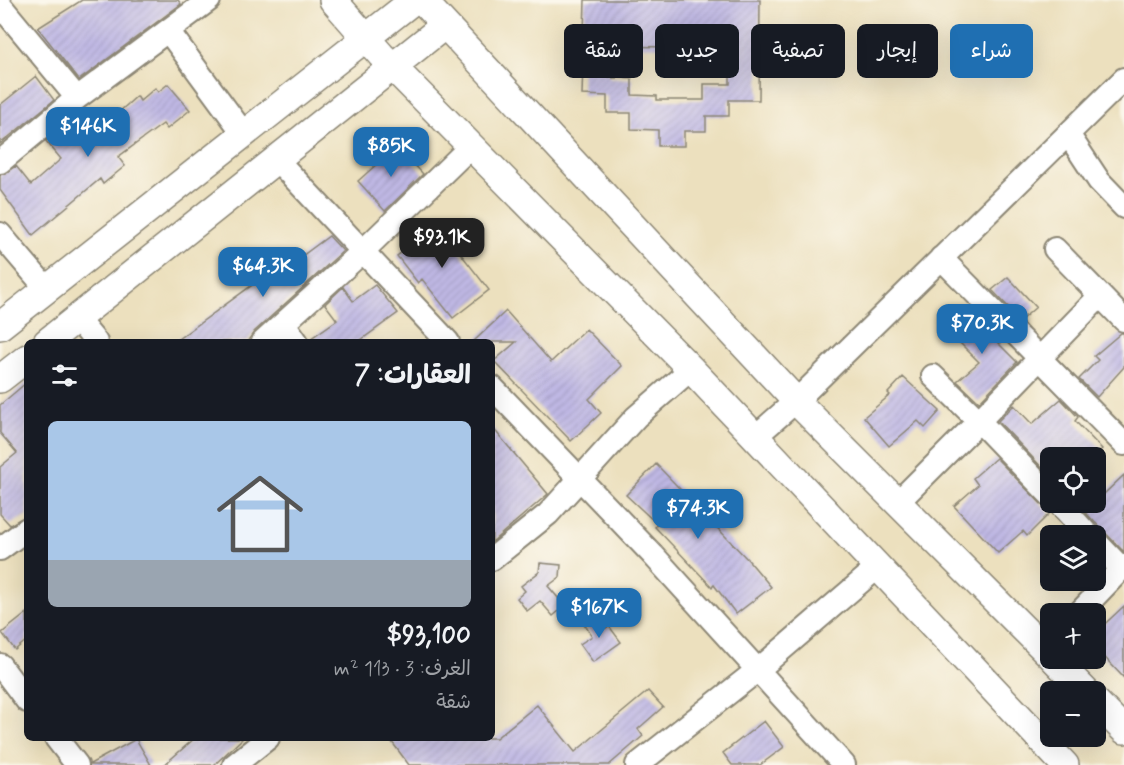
<!DOCTYPE html>
<html lang="ar">
<meta charset="utf-8">
<style>
body{margin:0;font-family:Mynerve,"Playpen Sans Arabic",sans-serif;background:#20242c;color:#f1f3f6;direction:rtl;height:100vh;display:flex;flex-direction:column;font-size:22px;white-space:nowrap}
*{box-sizing:border-box;margin:0}
p{font-size:20px;color:#9ea1a6}
.icon{flex:none;width:33px;height:33px;fill:none;stroke:currentColor;stroke-width:2;stroke-linecap:round;stroke-linejoin:round}
.map{position:relative;flex:1;overflow:hidden;direction:ltr}
.sheet{position:absolute;left:24px;top:339px;width:471px;height:402px;display:flex;flex-direction:column;background:#171b24;border-radius:9px;box-shadow:0 6px 24px #0002;direction:rtl}
.sheet>*{flex:none}
.hud{position:absolute;left:513px;top:24px;width:520px;height:54px;direction:rtl;display:flex;gap:12px}
.controls{position:absolute;left:1040px;top:447px;display:grid;gap:12px}
.controls a{display:grid;place-items:center;width:66px;height:66px;border-radius:9px;background:#171b24;box-shadow:0 6px 24px #0002;font-size:30px}
.price{position:absolute;translate:-50% -51px;padding:0 14px;border-radius:12px;background:#1f6fb2;color:#fff;font-size:20px;line-height:39px;filter:drop-shadow(0 2px 3px #0008)}
.price::after{content:'';position:absolute;left:50%;top:36px;width:18px;height:14px;margin-left:-9px;background:inherit;clip-path:polygon(0 0,100% 0,50% 100%)}
.price.current{background:#222;color:#fff}
ul{padding:0;list-style:none}
li{display:grid;align-content:center;gap:12px;height:318px;padding:0 24px}
li+li{border-top:2px solid #363941}
li span{display:grid;place-items:center;height:186px;border-radius:9px;color:#555}
li>.icon{margin-inline-start:auto}
span .icon{width:108px;height:108px;fill:#fffc;stroke-width:1}
li b{font-size:26px}
h2{display:flex;justify-content:space-between;align-items:center;height:72px;padding:0 24px;font-size:26px}
.chip{padding:0 21px;border-radius:9px;background:#171b24;box-shadow:0 6px 24px #0002;font-size:21px;line-height:54px}
.chip.current{background:#1f6fb2;color:#fff}
.map>svg:first-child{display:block}
.building{fill:url(#building-hatch);fill-rule:evenodd}
.lines{fill:none;stroke-linecap:round;stroke-linejoin:round}
.minor-casing{stroke:#8c8674;stroke-width:26}
.tertiary-casing{stroke:#8c8674;stroke-width:30}
.minor{stroke:#fff;stroke-width:22}
.tertiary{stroke:#fff;stroke-width:27}
</style>
<div class="map">
<svg width="1124" height="765" viewBox="0 0 1124 765">
<defs>
<pattern id="building-hatch" width="6" height="6" patternUnits="userSpaceOnUse" patternTransform="scale(1.5)"><rect width="6" height="6" fill="#bfb8e4"/><path d="M-1 1l2-2M0 6l6-6M5 7l2-2" fill="none" stroke="#a49ec4"/></pattern>
</defs>
<rect width="100%" height="100%" fill="#fbf7ec"/>
<filter id="ink" filterUnits="userSpaceOnUse"><feTurbulence type="fractalNoise" baseFrequency=".0167" numOctaves="2"/><feDisplacementMap in="SourceGraphic" scale="12" xChannelSelector="R" yChannelSelector="G"/><feConvolveMatrix kernelMatrix="1 2 1 2 8 2 1 2 1" color-interpolation-filters="sRGB"/></filter>
<filter id="wash" filterUnits="userSpaceOnUse"><feTurbulence type="fractalNoise" baseFrequency=".008" numOctaves="4" result="noise"/><feDisplacementMap in="SourceGraphic" scale="24" xChannelSelector="R" yChannelSelector="G"/><feGaussianBlur stdDeviation="1.35" result="paint"/><feColorMatrix in="noise" values="0 0 0 0 0 0 0 0 0 0 0 0 0 0 0 0 0 1.4 0 .05"/><feComposite in="paint" operator="in"/></filter>
<g filter="url(#wash)">
<rect width="100%" height="100%" fill="#ece0be"/>
<g id="blocks">
<path class="building" d="M82 0H178L181 4 79 80 38 28Z
M585 0H760L759 100H729V116H706V131H684V146H658V130L631 129V113H607V96L582 95ZM610 46 730 48V84H704V100H657V96L632 95V79L609 78Z
M36 76 54 100 0 144V105Z
M168 84 190 110 167 129 163 124 118 157 125 166 103 184 100 179 33 235 0 190V175L16 166 31 185 61 159 46 141 70 121 82 136 86 133 90 138 137 96 140 101 155 88 158 92Z
M397 146 423 174 385 211 358 181Z
M412 222 450 240 489 290 453 318 422 279 418 283 397 256 414 243 403 231Z
M329 236 343 251 254 332 247 342H174L284 262 287 267Z
M1008 277 1036 307 1021 320 992 290Z
M375 285 398 313 358 342H310V339L337 320 325 304 343 287 353 301Z
M972 309 1001 338 997 342 1017 362 979 402 957 381 979 362 950 333Z
M506 311 551 362 586 329 622 366 589 399 601 413 571 441 494 361 516 342H473Z
M1121 333H1124V367L1097 397 1079 379 1098 360 1094 356Z
M903 377 940 411 925 428 918 421 889 446 864 417 890 395 888 393Z
M27 382V515L10 525 0 514V467L17 453 0 433V405Z
M1061 399 1078 417 1075 421 1102 449 1093 458H1050V476L998 421 1014 405 1032 424Z
M492 427 548 494 492 542Z
M996 458 1050 513 1027 536 1023 531 998 553 954 506 978 485 973 478Z
M656 464 750 562 771 587 736 614 714 585 712 587 655 527 657 524 626 495Z
M1124 475V552L1085 512Z
M540 563 561 565 560 577 548 586 565 606 553 616 540 601 527 611 517 598 525 591 521 586 539 572Z
M1124 606V678L1095 647V633Z
M27 613V640L15 650 2 633Z
M599 618 606 628 609 626 621 642 593 662 580 644 592 636 581 619Z
M648 691 663 707 638 729 643 736 609 765H409L389 738H496L537 705 575 752Z
M764 721 784 747 760 765H732L723 753Z
M195 738H243L214 765H164Z
M136 739 151 765H90V764Z"/>
</g>
</g>
<g filter="url(#ink)">
<use href="#blocks" fill-opacity="0" stroke="#8c8674" stroke-width="1.5"/>
<g class="lines">
<defs>
<path id="minor" d="M0 5 77 98
M169 32 244 134
M1068 134 1099 181 1124 207
M276 159 448 342
M0 162 77 98 209 0
M0 234 47 289
M1055 249 1124 320
M941 258 1124 444
M76 318 96 342
M285 325 297 342
M263 342 361 253 471 146
M492 387 653 555 844 765
M755 437 796 401 1124 79
M1050 495 979 421 1100 296
M898 502 979 421 933 376
M1058 502 1089 536
M1095 541 1121 568
M0 549 27 529
M492 559 548 514 636 417 691 369
M1078 614 1124 566
M0 665 27 701
M56 738 77 765
M234 765 268 738
M637 765 759 669 878 567"/>
<path id="tertiary" d="M333 0 381 55 691 369 1065 765
M422 0 796 401 1050 655
M0 326 414 0
M47 342 445 25
M0 379 27 358
M1053 658 1086 692
M1095 701 1124 730"/>
</defs>
<use href="#minor" class="minor-casing"/>
<use href="#tertiary" class="tertiary-casing"/>
<use href="#minor" class="minor"/>
<use href="#tertiary" class="tertiary"/>
</g>
</g>
</svg>
<div class="controls">
<a><svg class="icon" aria-label="locate" viewBox="0 0 24 24"><circle cx="12" cy="12" r="6"/><path d="M12 2v4M12 18v4M2 12h4M18 12h4"/></svg></a>
<a><svg class="icon" aria-label="layers" viewBox="0 0 24 24"><path d="M12 4l9 5-9 5-9-5zM3 14l9 5 9-5"/></svg></a>
<a>+</a>
<a>−</a>
</div>
<b class="price" style="left:88px;top:158px">$146K</b>
<b class="price" style="left:391px;top:178px">$85K</b>
<b class="price current" style="left:442px;top:269px">$93.1K</b>
<b class="price" style="left:263px;top:298px">$64.3K</b>
<b class="price" style="left:982px;top:355px">$70.3K</b>
<b class="price" style="left:698px;top:540px">$74.3K</b>
<b class="price" style="left:599px;top:639px">$167K</b>
<div class="hud">
<a class="chip current">شراء</a>
<a class="chip">إيجار</a>
<a class="chip">تصفية</a>
<a class="chip">جديد</a>
<a class="chip">شقة</a>
</div>
<section class="sheet">
<h2>العقارات: 7<svg class="icon" aria-label="filters" viewBox="0 0 24 24"><path d="M4 7h16M4 17h16"/><circle cx="9" cy="7" r="2"/><circle cx="15" cy="17" r="2"/></svg></h2>
<ul>
<li><span style="background:linear-gradient(#a9c7e8 75%,#9aa5b1 0)"><svg class="icon" aria-label="home" viewBox="0 0 24 24"><path d="M3 11l9-7 9 7M6 9v11h12V9"/></svg></span><div><b>$93,100</b><p>الغرف: 3 · 113 m²</p><p>شقة</p></div></li>
</ul>
</section>
</div>
